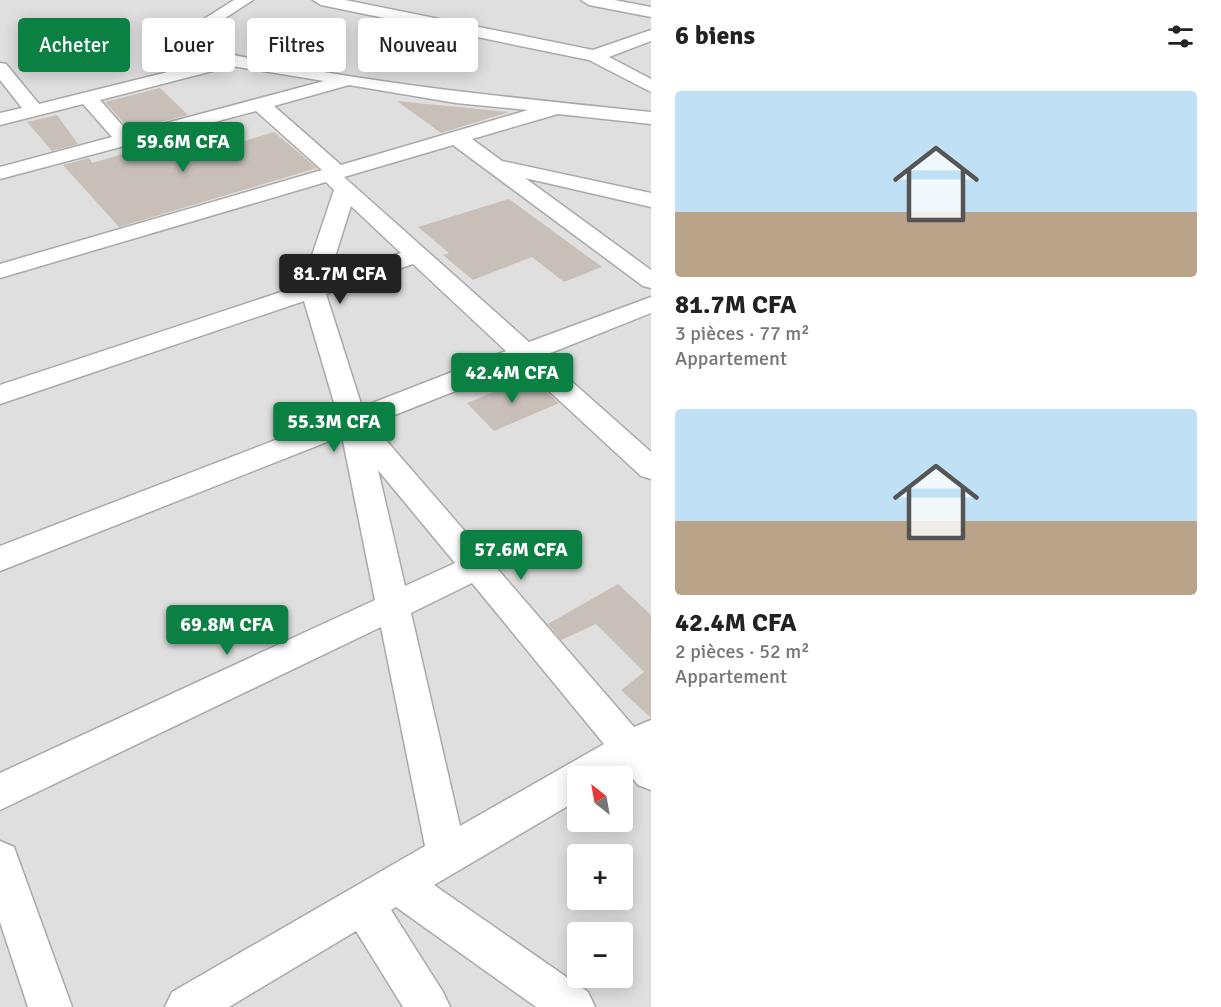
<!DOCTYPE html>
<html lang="fr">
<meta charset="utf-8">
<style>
body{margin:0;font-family:Signika,sans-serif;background:#f2f2f2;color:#222;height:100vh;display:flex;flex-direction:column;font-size:22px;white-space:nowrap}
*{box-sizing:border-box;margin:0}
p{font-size:20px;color:#767676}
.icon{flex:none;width:33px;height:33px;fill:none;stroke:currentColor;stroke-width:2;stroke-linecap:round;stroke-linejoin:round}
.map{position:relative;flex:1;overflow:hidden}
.sheet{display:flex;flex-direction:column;background:#fff;width:570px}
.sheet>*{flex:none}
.hud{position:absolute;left:18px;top:18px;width:543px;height:54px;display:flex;gap:12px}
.needle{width:39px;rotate:329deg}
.buttons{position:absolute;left:567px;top:766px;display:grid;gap:12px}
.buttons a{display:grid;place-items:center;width:66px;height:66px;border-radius:6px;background:#fff;box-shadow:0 3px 15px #0003;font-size:30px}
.price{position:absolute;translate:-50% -51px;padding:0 14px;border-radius:6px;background:#0b8043;color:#fff;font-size:20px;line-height:39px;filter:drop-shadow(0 2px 3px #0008)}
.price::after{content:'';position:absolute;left:50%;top:36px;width:18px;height:14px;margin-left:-9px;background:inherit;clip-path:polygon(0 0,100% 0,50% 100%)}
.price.active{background:#222;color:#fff}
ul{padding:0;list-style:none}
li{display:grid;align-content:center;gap:12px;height:318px;padding:0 24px}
li span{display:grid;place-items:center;height:186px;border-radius:6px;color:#555}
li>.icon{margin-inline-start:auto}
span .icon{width:108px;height:108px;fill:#fffc;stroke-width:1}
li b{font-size:26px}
h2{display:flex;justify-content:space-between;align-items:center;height:72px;padding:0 24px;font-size:26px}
.tag{padding:0 21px;border-radius:6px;background:#fff;box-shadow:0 3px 15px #0003;font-size:21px;line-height:54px}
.tag.active{background:#0b8043;color:#fff}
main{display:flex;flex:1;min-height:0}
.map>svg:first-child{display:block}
.residential{fill:#e0dfdf;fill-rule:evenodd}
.building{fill:#c7bfb8}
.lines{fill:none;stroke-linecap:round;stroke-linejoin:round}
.street-casing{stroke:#a9a9a9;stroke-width:3}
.street{fill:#fff;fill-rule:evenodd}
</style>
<main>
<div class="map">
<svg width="651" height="1007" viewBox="0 0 651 1007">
<rect width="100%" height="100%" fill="#f2efe9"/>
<path class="residential" d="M0 0H651V1007H0ZM578 777H622V822H578ZM578 855H622V900H578ZM578 933H622V978H578Z"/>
<path class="building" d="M160 88 188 115 130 130 105 102Z
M397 101 509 112 441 133Z
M57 115 78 144 52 151 27 122Z
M201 128 221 148 274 132 317 168 119 227 63 165 89 158 92 163 144 148 140 144Z
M509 199 602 267 564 282 532 257 473 280 443 255 449 253 418 227Z
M530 377 559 403 494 431 467 403Z
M618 584 651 615V718L621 690 644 672 596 624 561 640 548 624Z"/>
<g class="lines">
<defs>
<path id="street" d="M234 0H253L185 44C338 81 495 96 651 112V124L558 114 472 139 502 161 651 193V207L525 178 651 270V288L643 286 453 145 344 177 529 342 651 297V313L543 356 651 452V479L641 476 521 365 372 424 634 727 651 720V790L638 785 626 770 615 777H578V800L434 885 588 992 595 1007H536L396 907 391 910 443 992 450 1007H403L356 931 229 1007H165L172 992 425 846 381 627 0 810V773L375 600 342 436 0 571V546L338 416 304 301 0 404V385L302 285 334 190 326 182 0 278V264L322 170 256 111 0 179V167L112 137 83 104 0 125V113L22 108 0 80V63L6 64 39 104 212 61 170 51 166 43ZM232 66 324 81 129 133 100 100ZM349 85 456 103 528 110 341 165 274 106ZM351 206 401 253 329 276ZM413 264 506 351 362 407 326 294ZM378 470 455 563 405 586ZM472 583 604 744 460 826 411 613Z
M313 0H345L593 50 651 30V41L609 57 651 79V92L589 60 321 5Z
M581 0H614L651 7V17L589 5Z
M0 841 14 847 72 1007H28L0 922Z"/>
</defs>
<use href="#street" class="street-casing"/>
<use href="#street" class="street"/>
</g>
</svg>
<div class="buttons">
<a><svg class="needle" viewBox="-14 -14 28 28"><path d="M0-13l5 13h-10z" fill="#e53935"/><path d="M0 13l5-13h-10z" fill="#767676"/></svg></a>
<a>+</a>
<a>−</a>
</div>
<b class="price" style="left:183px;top:173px">59.6M CFA</b>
<b class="price active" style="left:340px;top:305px">81.7M CFA</b>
<b class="price" style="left:512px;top:404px">42.4M CFA</b>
<b class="price" style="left:334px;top:453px">55.3M CFA</b>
<b class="price" style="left:521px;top:581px">57.6M CFA</b>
<b class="price" style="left:227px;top:656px">69.8M CFA</b>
<div class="hud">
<a class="tag active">Acheter</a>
<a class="tag">Louer</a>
<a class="tag">Filtres</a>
<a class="tag">Nouveau</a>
</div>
</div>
<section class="sheet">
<h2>6 biens<svg class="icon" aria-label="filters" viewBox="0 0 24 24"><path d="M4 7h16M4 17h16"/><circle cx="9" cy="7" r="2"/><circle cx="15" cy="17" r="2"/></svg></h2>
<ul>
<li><span style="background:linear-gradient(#bfe0f5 65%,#b9a48a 0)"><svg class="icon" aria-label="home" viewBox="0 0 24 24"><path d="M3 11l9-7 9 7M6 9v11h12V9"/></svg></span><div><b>81.7M CFA</b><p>3 pièces · 77 m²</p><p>Appartement</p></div></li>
<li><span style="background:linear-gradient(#bfe0f5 60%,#b9a48a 0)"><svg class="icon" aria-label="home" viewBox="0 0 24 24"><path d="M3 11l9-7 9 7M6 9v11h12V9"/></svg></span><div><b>42.4M CFA</b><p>2 pièces · 52 m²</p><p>Appartement</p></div></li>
</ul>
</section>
</main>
